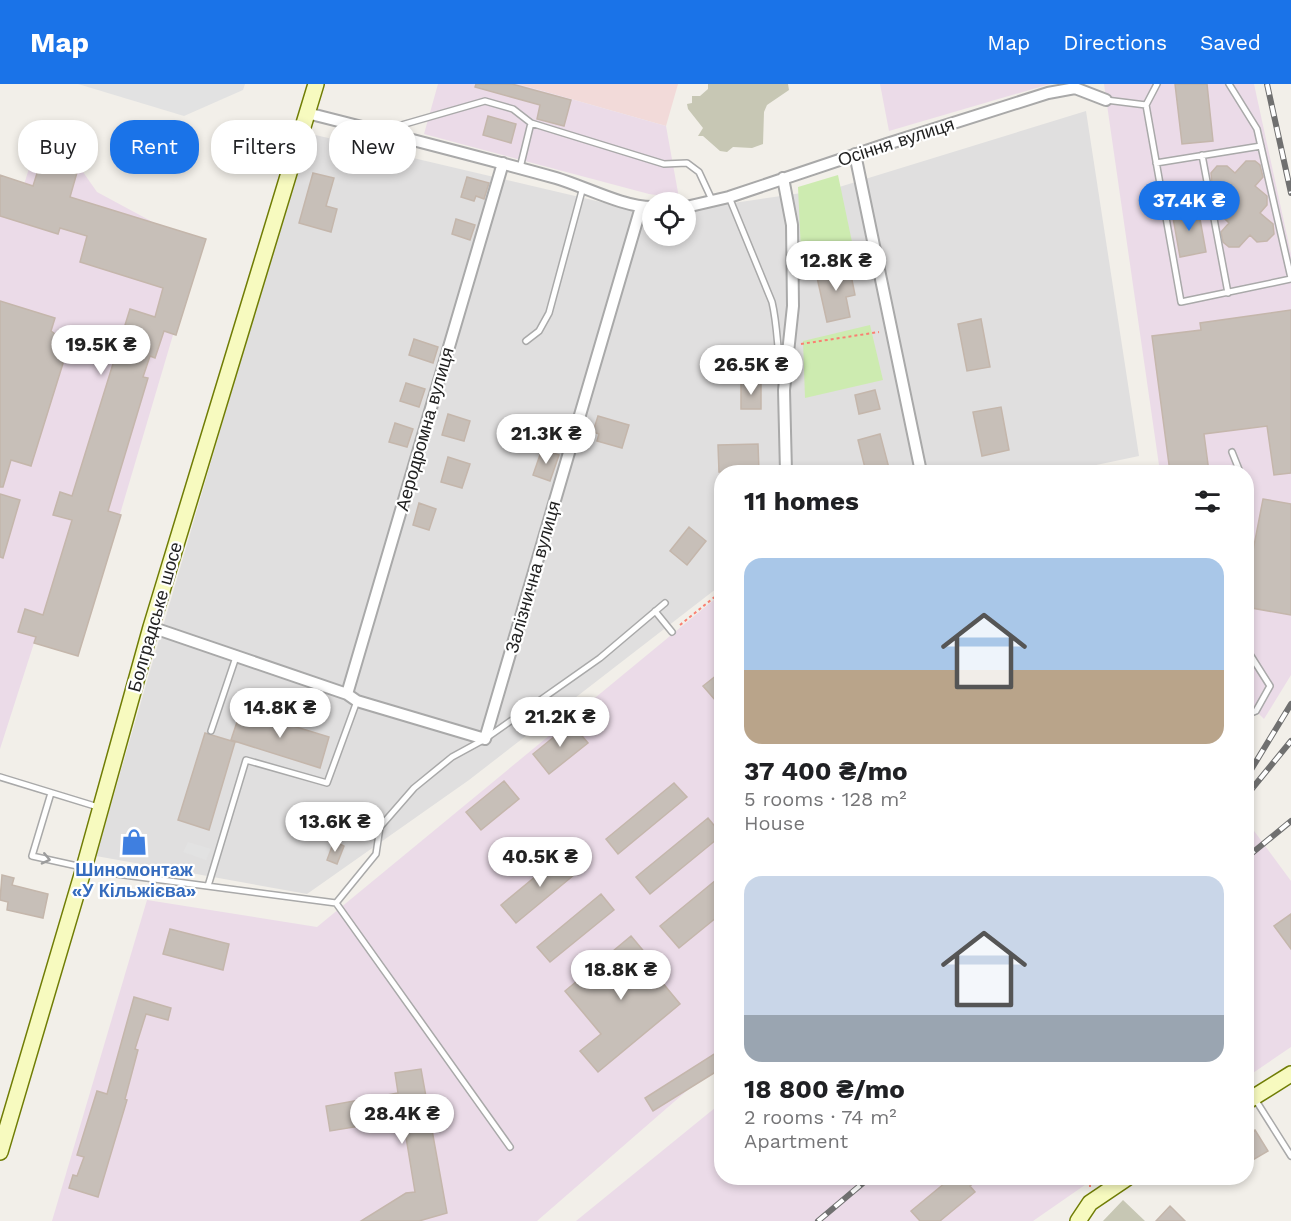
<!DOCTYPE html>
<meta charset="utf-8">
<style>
body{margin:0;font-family:"Work Sans",sans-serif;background:#f6f6f6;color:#202124;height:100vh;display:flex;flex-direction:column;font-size:22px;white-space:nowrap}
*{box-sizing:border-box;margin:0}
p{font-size:20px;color:#757577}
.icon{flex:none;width:33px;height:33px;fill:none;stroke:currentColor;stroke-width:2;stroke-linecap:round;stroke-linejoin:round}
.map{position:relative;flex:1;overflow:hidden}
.drawer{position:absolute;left:714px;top:381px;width:540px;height:720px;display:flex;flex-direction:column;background:#fff;border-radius:24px;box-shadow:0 3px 9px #0003}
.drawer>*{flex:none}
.guide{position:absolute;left:18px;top:36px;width:570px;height:54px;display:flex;gap:12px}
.fabs{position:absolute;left:642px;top:108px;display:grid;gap:12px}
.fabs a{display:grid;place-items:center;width:54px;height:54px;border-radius:50%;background:#fff;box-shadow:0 3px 9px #0003;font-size:30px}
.price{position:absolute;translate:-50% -51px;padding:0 14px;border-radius:21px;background:#fff;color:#222;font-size:20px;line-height:39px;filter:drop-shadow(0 2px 3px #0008)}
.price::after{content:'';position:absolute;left:50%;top:36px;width:18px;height:14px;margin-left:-9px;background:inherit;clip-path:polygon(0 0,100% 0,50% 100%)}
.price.current{background:#1a73e8;color:#fff}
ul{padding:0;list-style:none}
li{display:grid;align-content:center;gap:12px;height:318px;padding:0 30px}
li span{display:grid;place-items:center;height:186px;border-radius:18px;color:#555}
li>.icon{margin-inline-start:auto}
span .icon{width:108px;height:108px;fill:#fffc;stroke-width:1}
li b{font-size:26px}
h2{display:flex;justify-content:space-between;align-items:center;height:72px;padding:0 30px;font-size:26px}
.pill{padding:0 21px;border-radius:24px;background:#fff;box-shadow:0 3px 9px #0003;font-size:21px;line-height:54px}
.pill.current{background:#1a73e8;color:#fff}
header{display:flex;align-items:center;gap:36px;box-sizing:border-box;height:84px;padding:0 30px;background:#1a73e8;color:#fff}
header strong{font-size:28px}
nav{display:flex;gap:33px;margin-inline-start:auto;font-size:21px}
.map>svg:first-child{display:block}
.residential{fill:#e0dfdf}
.commercial{fill:#f2dad9}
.industrial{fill:#ebdbe8}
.construction{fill:#c7c7b4}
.grass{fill:#cdebb0}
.parking{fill:#e2e2e2}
.building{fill:#c7bfb8;stroke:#c4b6ab;stroke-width:1.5}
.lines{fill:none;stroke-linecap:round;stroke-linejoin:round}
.lane-casing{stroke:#a9a9a9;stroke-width:8}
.street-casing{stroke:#a9a9a9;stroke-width:14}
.secondary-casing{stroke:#707d05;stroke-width:18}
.path{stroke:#fa8072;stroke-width:2;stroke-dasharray:3 3;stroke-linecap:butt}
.lane{stroke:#fff;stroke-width:5}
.street{stroke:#fff;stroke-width:10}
.secondary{stroke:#f7fabf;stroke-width:15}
.rail-casing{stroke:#707070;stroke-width:6}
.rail{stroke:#fff;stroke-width:4;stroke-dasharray:11;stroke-linecap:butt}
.oneway{stroke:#9c9c9c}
.labels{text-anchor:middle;stroke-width:4.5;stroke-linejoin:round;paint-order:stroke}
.street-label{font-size:18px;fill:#222;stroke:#fff}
.shop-label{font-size:18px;font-weight:bold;fill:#366cbe;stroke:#fff}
</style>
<header>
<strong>Map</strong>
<nav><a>Map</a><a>Directions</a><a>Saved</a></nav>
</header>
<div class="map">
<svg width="1291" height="1137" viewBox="0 0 1291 1137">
<rect width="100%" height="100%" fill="#f2efe9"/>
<path class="residential" d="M1086 27 1139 372 1063 388H722L721 501 469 696 307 810 96 772 307 49 652 130V152H686V126L836 104Z"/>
<path class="commercial" d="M518 0H678L666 42Z"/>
<path class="industrial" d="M438 0H518L666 42 679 114 649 110 424 50Z
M880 0H1050L889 47Z
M1104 0H1254L1291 170V591L1264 635 1247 618 1246 388H1160Z
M33 72 83 88 97 108 199 163 78 572 34 559 0 665V101L21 110Z
M721 510V977L537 1137H52L147 816 317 843Z
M1246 736 1291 797V963L1247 993Z
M721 1019 722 1094H1095L1033 1137H576Z"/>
<path class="construction" d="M708 0H788L789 6 767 21 764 28 763 60 752 64 733 63 727 68 720 67 703 52H698L703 44 688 25 687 20 692 19V12H700L708 5Z
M1123 1116 1145 1137H1103Z"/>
<path class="grass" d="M838 91 856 177 802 189 798 103Z
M870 241 883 296 805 314 803 257Z"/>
<path class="parking" d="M78 0H245L243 6 184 32Z
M188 758 211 765 206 776 183 768Z"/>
<path class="building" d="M476 0H512L571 16 564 42 537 35 540 21 475 3Z
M1175 0H1207L1213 57 1182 60Z
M488 32 516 40 511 59 483 51Z
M44 67 80 78 70 113 206 155 176 251 164 247 155 274 150 272 143 293 148 294 108 427 121 431 78 572 34 559 36 553 18 548 25 525 43 531 72 436 53 431 60 408 72 412 130 225 155 233 163 204 80 178 87 152 60 144 58 150 0 132V91L33 102Z
M1246 77H1255L1260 81 1263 93 1255 102 1267 112V121L1260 129 1273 140 1274 150 1267 157 1257 158 1250 151 1239 163H1229L1223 158 1221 148 1229 139 1218 128 1216 120 1224 110 1212 100 1211 89 1217 82H1227L1235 89Z
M313 89 334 94 326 122 337 125 331 148 299 139Z
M467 93 489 99 484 115 476 112 474 117 461 113Z
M1198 124 1206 168 1180 173 1172 128Z
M456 135 475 141 470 156 452 150Z
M849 181 855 211 846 213 850 233 827 238 816 189Z
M0 217 55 234 51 247 69 260 31 382 11 376 3 403H0Z
M1291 226V389L1274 391 1267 342 1204 350 1209 388H1170L1152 252 1201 246 1200 239Z
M981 235 990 283 967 287 958 240Z
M414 255 438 263 433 279 409 271Z
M406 299 425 305 419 323 400 317Z
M741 299H761V325H741Z
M875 306 880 325 859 330 855 311Z
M1001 323 1009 366 982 372 973 328Z
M448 330 470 337 464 357 442 351Z
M598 332 629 341 622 364 597 357 599 350 593 348Z
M395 339 413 345 407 363 389 358Z
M880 350 890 388H866L858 356Z
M758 360 759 388H719L718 361Z
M542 365 559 371 550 397 533 391Z
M448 373 470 380 462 404 441 398Z
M0 410 20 416 3 474 0 473Z
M1263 415 1291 420V531L1246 523V503Z
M419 419 436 425 429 446 413 441Z
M689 443 706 457 687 481 670 467Z
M722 587V624L703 602Z
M241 626 329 653 320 684 231 656Z
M571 639 588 659 549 690 533 670Z
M205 649 235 658 209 746 178 736Z
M504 697 519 715 481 746 466 728Z
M674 699 687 713 618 770 606 755Z
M708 734 722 751 650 810 636 793Z
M334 757 344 762 337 780 327 776Z
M565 768 580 786 516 839 501 821Z
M2 791 14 794 12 801 48 810 43 834 7 826 8 818 0 816Z
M722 791V829L679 864 660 842Z
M601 810 614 826 550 878 537 863Z
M1291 830V865L1274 842Z
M170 845 229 860 223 886 163 870Z
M631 852 657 883 652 886 680 920 598 988 580 967 601 950 565 907Z
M134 913 171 924 168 936 146 930 135 965 138 966 125 1015 127 1016 98 1113 69 1104 73 1091 77 1092 84 1073 77 1071 97 1007 107 1010Z
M722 965V984L653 1027 645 1014Z
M421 985 447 1129 419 1137H361L406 1109 415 1108 403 1035 330 1047 326 1022 398 1009 395 989Z
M1255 1046 1268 1067 1246 1080V1051Z
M951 1094H980L970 1102 975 1108 940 1137H920L911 1127Z
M1170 1122 1185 1137H1156Z"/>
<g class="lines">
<defs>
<path id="lane" d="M1157 0 1146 21 1181 218 1291 195
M1229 0 1257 45 1291 194
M1106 16 1146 21
M531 39 664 80 687 79 699 88 712 116
M389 50 391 44 485 17 513 25 531 39 520 84
M1202 71 1228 209
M1156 79 1261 62
M729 113 772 218C778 243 777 269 782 294
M526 257 539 247 549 229 583 103
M1232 368 1240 388
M1246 407 1249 413 1246 425
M655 527 672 548
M1246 564 1270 602 1256 627 1246 631
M211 647 236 573
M0 693 98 723
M51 709 32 772 109 789 336 819 510 1063
M208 802 246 676 327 699 357 617
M336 819 376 770 380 743 414 704 452 673 485 655 600 574 665 519
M1255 1015 1291 1072"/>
<path id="street" d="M307 29C390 50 473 71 556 94 586 103 623 123 652 123
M855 70 921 388
M783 94 792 141 793 222 784 306 786 388
M686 123 729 113 887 60 1048 9 1075 4 1106 16
M151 543 347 610 357 617 485 655 641 123
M347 610 503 79"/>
<path id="secondary" d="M1246 1018 1291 990
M0 1068 84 784 151 543 316 0
M1078 1137 1090 1119 1127 1094"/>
</defs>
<use href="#lane" class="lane-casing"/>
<use href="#street" class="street-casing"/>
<use href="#secondary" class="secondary-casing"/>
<path class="path" d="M801 260 879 248
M680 541 722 507
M1090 1103V1094"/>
<use href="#lane" class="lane"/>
<use href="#street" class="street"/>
<use href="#secondary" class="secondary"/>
<defs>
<path id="rail" d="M1267 0 1291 109
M1246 694 1291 620
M1246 712 1291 657
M1246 774 1291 737
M818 1137 869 1094"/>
</defs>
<use href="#rail" class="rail-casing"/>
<use href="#rail" class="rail"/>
</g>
<defs><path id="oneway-chevron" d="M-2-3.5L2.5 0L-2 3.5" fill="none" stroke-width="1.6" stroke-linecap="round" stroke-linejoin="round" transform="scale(1.5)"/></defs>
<use class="oneway" href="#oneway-chevron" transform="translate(46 775) rotate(13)"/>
<defs>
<symbol id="shop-bare" viewBox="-9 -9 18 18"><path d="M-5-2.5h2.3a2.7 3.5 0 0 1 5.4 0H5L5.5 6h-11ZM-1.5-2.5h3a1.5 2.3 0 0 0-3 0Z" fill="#3f7fe0" stroke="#fff" stroke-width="2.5" paint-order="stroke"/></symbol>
</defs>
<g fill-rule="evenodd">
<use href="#shop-bare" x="115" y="739" width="38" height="38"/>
</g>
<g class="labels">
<g class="street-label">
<text transform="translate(896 58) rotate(-18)" y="6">Осіння вулиця</text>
<text transform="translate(425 345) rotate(-74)" y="6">Аеродромна вулиця</text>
<text transform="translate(533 493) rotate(-74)" y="6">Залізнична вулиця</text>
<text transform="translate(155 533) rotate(-74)" y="6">Болградське шосе</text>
</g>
<g class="shop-label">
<text x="134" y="792">Шиномонтаж<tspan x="134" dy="21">«У Кільжієва»</tspan></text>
</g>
</g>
</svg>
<div class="fabs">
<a><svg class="icon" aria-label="locate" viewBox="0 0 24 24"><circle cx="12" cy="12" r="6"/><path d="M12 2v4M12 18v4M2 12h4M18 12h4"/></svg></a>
</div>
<b class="price current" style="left:1189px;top:148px">37.4K ₴</b>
<b class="price" style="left:836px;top:208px">12.8K ₴</b>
<b class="price" style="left:101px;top:292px">19.5K ₴</b>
<b class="price" style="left:751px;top:312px">26.5K ₴</b>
<b class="price" style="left:546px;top:381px">21.3K ₴</b>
<b class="price" style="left:280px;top:655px">14.8K ₴</b>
<b class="price" style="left:560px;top:664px">21.2K ₴</b>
<b class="price" style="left:335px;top:769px">13.6K ₴</b>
<b class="price" style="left:540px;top:804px">40.5K ₴</b>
<b class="price" style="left:621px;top:917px">18.8K ₴</b>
<b class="price" style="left:402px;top:1061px">28.4K ₴</b>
<div class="guide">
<a class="pill">Buy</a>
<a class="pill current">Rent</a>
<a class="pill">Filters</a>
<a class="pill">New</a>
</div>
<section class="drawer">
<h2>11 homes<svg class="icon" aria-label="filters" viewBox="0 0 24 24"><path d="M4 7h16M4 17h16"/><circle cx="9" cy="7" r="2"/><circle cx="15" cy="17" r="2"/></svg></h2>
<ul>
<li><span style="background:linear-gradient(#a9c7e8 60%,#b9a48a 0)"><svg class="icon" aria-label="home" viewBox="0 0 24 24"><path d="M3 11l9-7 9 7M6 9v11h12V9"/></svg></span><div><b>37 400 ₴/mo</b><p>5 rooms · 128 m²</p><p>House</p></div></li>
<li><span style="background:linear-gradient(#c9d6e8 75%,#9aa5b1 0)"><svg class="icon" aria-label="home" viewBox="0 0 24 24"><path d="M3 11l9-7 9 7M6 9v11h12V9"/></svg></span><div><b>18 800 ₴/mo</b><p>2 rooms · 74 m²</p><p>Apartment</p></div></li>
</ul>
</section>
</div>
